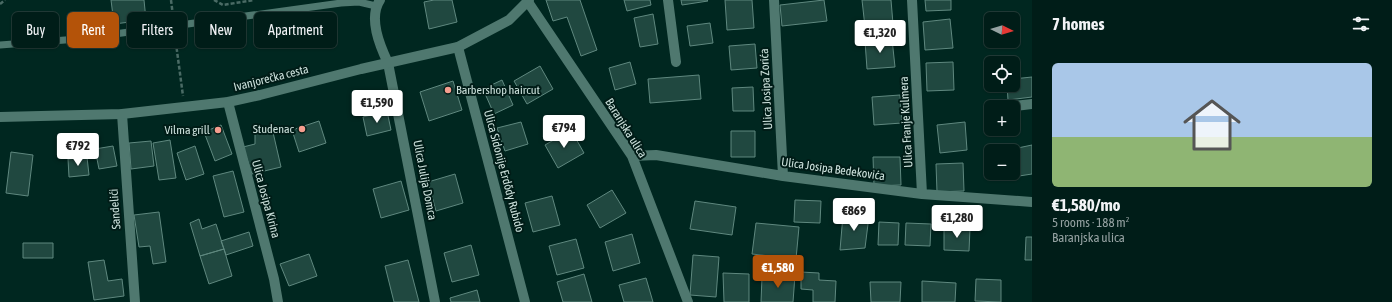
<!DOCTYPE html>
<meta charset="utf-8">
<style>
body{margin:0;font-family:"Asap Condensed",sans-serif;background:#0a2621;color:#f1f3f6;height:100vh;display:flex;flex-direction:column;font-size:15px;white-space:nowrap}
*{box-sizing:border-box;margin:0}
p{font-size:13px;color:#95a2a2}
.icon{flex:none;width:22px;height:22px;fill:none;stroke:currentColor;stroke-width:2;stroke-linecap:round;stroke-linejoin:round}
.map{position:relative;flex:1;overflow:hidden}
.panel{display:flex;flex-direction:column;background:#001d18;width:360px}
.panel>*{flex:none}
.banner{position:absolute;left:12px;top:12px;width:380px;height:36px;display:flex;gap:8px}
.needle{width:26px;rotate:95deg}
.controls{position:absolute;left:984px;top:12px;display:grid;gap:8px}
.controls a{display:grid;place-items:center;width:36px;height:36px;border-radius:6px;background:#001d18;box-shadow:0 1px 3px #0004,0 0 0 1px #223b37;font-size:20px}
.price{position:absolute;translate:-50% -34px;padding:0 9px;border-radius:4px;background:#fff;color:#222;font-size:13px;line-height:26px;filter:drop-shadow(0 1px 2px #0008)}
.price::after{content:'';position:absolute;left:50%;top:24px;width:12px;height:9px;margin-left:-6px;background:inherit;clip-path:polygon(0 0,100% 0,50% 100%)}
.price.active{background:#b45309;color:#fff}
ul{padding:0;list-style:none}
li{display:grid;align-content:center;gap:8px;height:212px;padding:0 20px}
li+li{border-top:1px solid #223b37}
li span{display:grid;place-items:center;height:124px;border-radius:6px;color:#555}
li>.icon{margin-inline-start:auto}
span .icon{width:72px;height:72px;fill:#fffc;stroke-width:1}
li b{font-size:17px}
h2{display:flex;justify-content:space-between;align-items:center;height:48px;padding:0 20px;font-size:17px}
.pill{padding:0 14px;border-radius:6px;background:#001d18;box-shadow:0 1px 3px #0004,0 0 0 1px #223b37;font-size:14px;line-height:36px}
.pill.active{background:#b45309;color:#fff}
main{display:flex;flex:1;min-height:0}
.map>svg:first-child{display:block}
.building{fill:#204840;stroke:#5f887f}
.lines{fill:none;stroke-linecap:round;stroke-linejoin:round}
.path{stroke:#4a6b65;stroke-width:2.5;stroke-dasharray:4 2;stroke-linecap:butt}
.service{stroke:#4f786f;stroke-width:7}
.minor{stroke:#4f786f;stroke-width:10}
.secondary{stroke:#4f786f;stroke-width:10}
.poi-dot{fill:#f59d8e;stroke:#001c17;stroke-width:1.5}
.labels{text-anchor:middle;stroke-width:4;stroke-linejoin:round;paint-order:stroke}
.street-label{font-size:12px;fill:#cce1dc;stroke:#001c17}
.poi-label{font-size:12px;fill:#cce1dc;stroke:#001c17;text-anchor:end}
</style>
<main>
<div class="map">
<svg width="1032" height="302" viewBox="0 0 1032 302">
<rect width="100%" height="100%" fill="#002720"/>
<path class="building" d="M111 0H144L146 20 114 24Z
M434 0H452L457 22 429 29 424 2Z
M546 0H580L597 50 581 56 567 17 553 21Z
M624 0H650L651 5 627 11Z
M681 0H707L708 1 682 5Z
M725 0H752L754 28 727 30Z
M824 0 827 21 782 26 780 5Z
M862 0H891L893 24 865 27Z
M925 0H951V10L926 11Z
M653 14 658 44 640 47 634 18Z
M950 19 953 48 925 50 923 22Z
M710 23 713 43 690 46 687 26Z
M892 39 895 67 867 69 865 41Z
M755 44 757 68 731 70 729 46Z
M630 62 636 84 615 90 609 68Z
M953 62 954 90 927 91 926 63Z
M540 66 553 89 527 104 514 81Z
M699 75 701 99 650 103 648 79Z
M1032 77V97L1008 100 1007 85H1013V79Z
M502 80 513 105 494 114 483 89Z
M453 81 462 110 429 121 420 92Z
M753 87 754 111H733L732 88Z
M900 95 902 123 874 125 872 97Z
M387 111 391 130 367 136 363 117Z
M319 121 326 143 299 152 292 130Z
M521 122 528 144 505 151 497 128Z
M965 122 967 150 940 153 937 125Z
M221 125 232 154 215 161 204 132Z
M272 128 281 167 252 174 243 147 255 144V132Z
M571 130 584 153 558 168 545 145Z
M731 131H755V157H731Z
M170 140 176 178 159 180 153 143Z
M151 141 154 166 131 169 129 143Z
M1032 145V174L1019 176 1013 149Z
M113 146 117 166 99 169 95 149Z
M195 146 204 174 186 180 177 153Z
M11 152 33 155 28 196 6 193Z
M87 157 89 175 69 177 68 159Z
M873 157H900L901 185 874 186Z
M963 163 964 191 937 192 936 164Z
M233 171 244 212 224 217 213 176Z
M455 174 463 203 436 211 428 182Z
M401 181 409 210 381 218 373 189Z
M612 190 626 213 600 228 587 205Z
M552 196 560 225 533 232 525 203Z
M795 200 821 201 820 223 794 222Z
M695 201 736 207 732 235 690 229Z
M159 212 166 262 153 264 150 246 139 247 134 215Z
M843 215 869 216 865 248 840 250Z
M199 219 202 229 216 224 224 249 200 256 190 223Z
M879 222 899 223 898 245H878Z
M756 223 799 227 796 259 752 254Z
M906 223 931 224 930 246 905 245Z
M944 227 970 228 969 251 944 250Z
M249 232 253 246 226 255 221 241Z
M632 234 640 263 613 271 605 242Z
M1026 237H1032V260H1025Z
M576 239 584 268 557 275 549 246Z
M23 243H53V258H23Z
M471 245 479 275 452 282 444 253Z
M224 249 232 276 209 284 200 256Z
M309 254 317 276 289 286 280 264Z
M693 255 719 257 716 297 690 295Z
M104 260 108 281 122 279 124 296 94 300 88 262Z
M408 260 419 302H394L385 266Z
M801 272 819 273V280L836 281 835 302H813V290L801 289Z
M723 273 749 274V302H724Z
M584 274 592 302H563L557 282Z
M795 275 793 302H761L762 277Z
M646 278 653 302H624L619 285Z
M976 279 1001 280V302L975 301Z
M922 281 956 283 955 302H922Z
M870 282H901L900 302H871Z
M477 290 480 302H451L450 298Z"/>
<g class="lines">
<path class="path" d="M171 0 173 16
M214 0 223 5 254 0
M0 4 5 0
M175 36 183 96"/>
<path class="service" d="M0 45 78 39 341 3 359 2 376 6"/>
<path class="minor" d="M380 0C368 18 380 46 388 63L435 302
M668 0 676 62
M774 0 783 176
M912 0 922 194
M528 2 632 156 688 302
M458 47 525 302
M228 102 274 279 278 302
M1006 107 1032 104
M122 114 135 302
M632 156 656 155 783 176 922 194 1032 202"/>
<path class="secondary" d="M0 117 122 114 228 102 260 95 361 69 458 47 509 20 529 0"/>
</g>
<g class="poi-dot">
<circle cx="448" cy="90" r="4"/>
<circle cx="302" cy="129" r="4"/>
<circle cx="218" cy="130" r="4"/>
</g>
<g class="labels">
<g class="street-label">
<text transform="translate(271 78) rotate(-14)" y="4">Ivanjorečka cesta</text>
<text transform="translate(766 89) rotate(-93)" y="4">Ulica Josipa Zorića</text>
<text transform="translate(906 122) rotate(-93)" y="4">Ulica Franje Kulmera</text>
<text transform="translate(626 128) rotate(58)" y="4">Baranjska ulica</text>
<text transform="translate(833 169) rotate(8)" y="4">Ulica Josipa Bedekovića</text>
<text transform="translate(504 171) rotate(75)" y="4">Ulica Sidonije Erdődy Rubido</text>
<text transform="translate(425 180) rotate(79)" y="4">Ulica Julija Domca</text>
<text transform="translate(266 199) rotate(75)" y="4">Ulica Josipa Kirina</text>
<text transform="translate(115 209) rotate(-94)" y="4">Sandelići</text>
</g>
<g class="poi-label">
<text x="456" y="94" text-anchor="start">Barbershop haircut</text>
<text x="294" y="133">Studenac</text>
<text x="210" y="134">Vilma grill</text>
</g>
</g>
</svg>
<div class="controls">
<a><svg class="needle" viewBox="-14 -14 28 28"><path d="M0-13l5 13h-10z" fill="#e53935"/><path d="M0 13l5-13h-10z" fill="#95a2a2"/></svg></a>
<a><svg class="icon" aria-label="locate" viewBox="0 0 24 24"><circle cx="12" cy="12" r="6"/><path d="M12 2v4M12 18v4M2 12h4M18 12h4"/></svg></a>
<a>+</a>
<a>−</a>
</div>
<b class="price" style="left:880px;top:54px">€1,320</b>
<b class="price" style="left:377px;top:124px">€1,590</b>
<b class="price" style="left:564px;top:149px">€794</b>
<b class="price" style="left:78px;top:167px">€792</b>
<b class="price" style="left:854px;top:232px">€869</b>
<b class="price" style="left:957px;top:239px">€1,280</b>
<b class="price active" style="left:778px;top:289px">€1,580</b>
<div class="banner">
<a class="pill">Buy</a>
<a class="pill active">Rent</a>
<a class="pill">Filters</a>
<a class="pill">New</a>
<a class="pill">Apartment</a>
</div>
</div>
<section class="panel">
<h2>7 homes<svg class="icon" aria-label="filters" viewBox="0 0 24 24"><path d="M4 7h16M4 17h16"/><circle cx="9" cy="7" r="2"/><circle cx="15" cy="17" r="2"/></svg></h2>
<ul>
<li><span style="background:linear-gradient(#a9c7e8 60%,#8fb573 0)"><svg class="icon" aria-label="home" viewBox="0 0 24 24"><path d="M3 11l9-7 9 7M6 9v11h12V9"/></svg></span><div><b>€1,580/mo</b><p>5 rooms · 188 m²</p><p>Baranjska ulica</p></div></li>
</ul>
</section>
</main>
